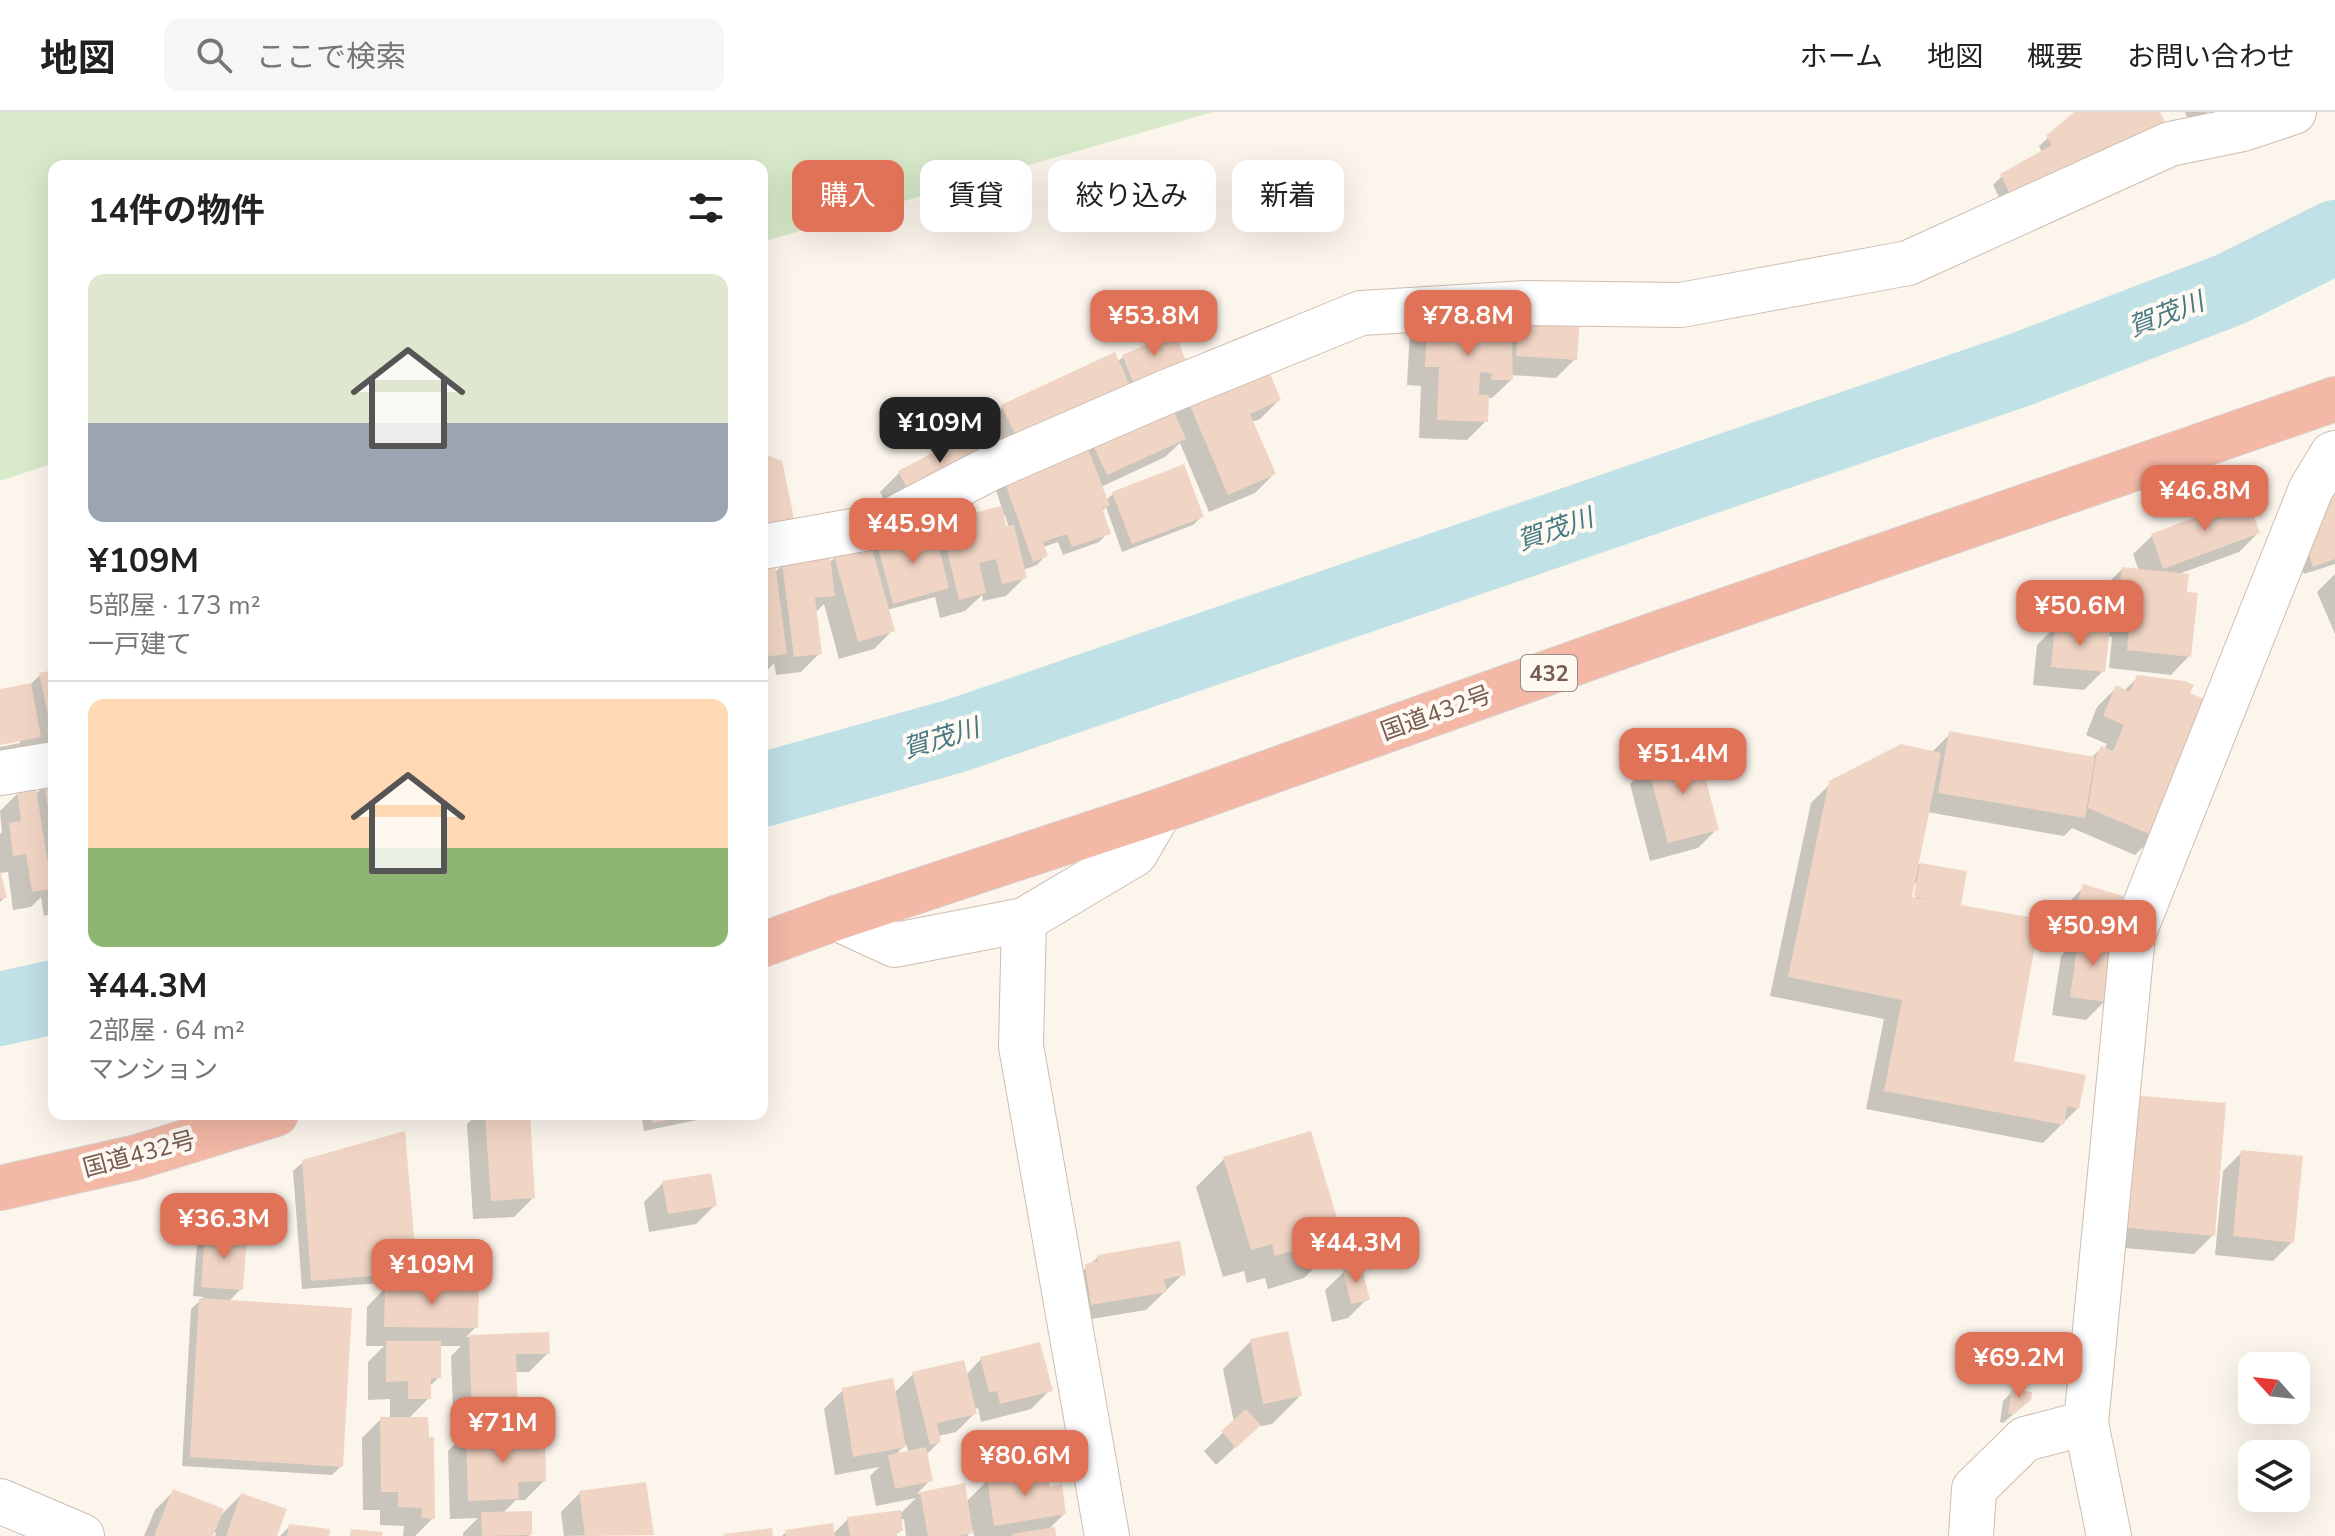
<!DOCTYPE html>
<html lang="ja">
<meta charset="utf-8">
<style>
body{margin:0;font-family:"Nunito Sans","Noto Sans JP",sans-serif;background:#f6f6f6;color:#222;height:100vh;display:flex;flex-direction:column;font-size:30px;white-space:nowrap}
*{box-sizing:border-box;margin:0}
p{font-size:26px;color:#767676}
.icon{flex:none;width:44px;height:44px;fill:none;stroke:currentColor;stroke-width:2;stroke-linecap:round;stroke-linejoin:round}
.map{position:relative;flex:1;overflow:hidden}
.side{position:absolute;left:48px;top:48px;width:720px;height:960px;display:flex;flex-direction:column;background:#fff;border-radius:16px;box-shadow:0 8px 32px #0002}
.side>*{flex:none}
.hud{position:absolute;left:792px;top:48px;width:760px;height:72px;display:flex;gap:16px}
.needle{width:52px;rotate:297deg}
.buttons{position:absolute;left:2238px;top:1240px;display:grid;gap:16px}
.buttons a{display:grid;place-items:center;width:72px;height:72px;border-radius:16px;background:#fff;box-shadow:0 8px 32px #0002;font-size:40px}
.price{position:absolute;translate:-50% -68px;padding:0 18px;border-radius:16px;background:#e07257;color:#fff;font-size:26px;line-height:52px;filter:drop-shadow(0 2px 4px #0008)}
.price::after{content:'';position:absolute;left:50%;top:48px;width:24px;height:18px;margin-left:-12px;background:inherit;clip-path:polygon(0 0,100% 0,50% 100%)}
.price.active{background:#222;color:#fff}
ul{padding:0;list-style:none}
li{display:grid;align-content:center;gap:16px;height:424px;padding:0 40px}
li+li{border-top:2px solid #e0e0e0}
li span{display:grid;place-items:center;height:248px;border-radius:16px;color:#555}
li>.icon{margin-inline-start:auto}
span .icon{width:144px;height:144px;fill:#fffc;stroke-width:1}
li b{font-size:34px}
h2{display:flex;justify-content:space-between;align-items:center;height:96px;padding:0 40px;font-size:34px}
.pill{padding:0 28px;border-radius:16px;background:#fff;box-shadow:0 8px 32px #0002;font-size:28px;line-height:72px}
.pill.active{background:#e07257;color:#fff}
header{display:flex;align-items:center;gap:48px;box-sizing:border-box;height:112px;padding:0 40px;background:#fff;border-bottom:2px solid #e0e0e0}
header strong{font-size:38px}
nav{display:flex;gap:44px;margin-inline-start:auto;font-size:28px}
.search{width:560px;height:72px;background:#f6f6f6;display:flex;align-items:center;gap:20px;box-sizing:border-box;padding:0 28px;border-radius:16px;color:#767676;font-size:30px}
.map>svg:first-child{display:block}
.green{fill:#d8eaca}
.shadow{fill:#0003;fill-rule:evenodd}
.lines{fill:none;stroke-linecap:round;stroke-linejoin:round}
.river{stroke:#c0e1e6;stroke-width:74}
.building{fill:#f1d5c4}
.street-casing{stroke:#cebdb1;stroke-width:46}
.highway-casing{stroke:#d9d1ce;stroke-width:46}
.street{stroke:#fff;stroke-width:44}
.highway{stroke:#f3b8a6;stroke-width:44}
.labels{text-anchor:middle;stroke-width:8;stroke-linejoin:round;paint-order:stroke}
.shield{fill:#fef9f2;stroke:#a08b80;stroke-width:2}
.shield-label{font-size:22px;font-weight:bold;fill:#775c4f}
.street-label{font-size:24px;fill:#775c4f;stroke:#fef9f2}
.water-label{font-size:26px;font-style:italic;fill:#457a82;stroke:#fef9f2}
</style>
<header>
<strong>地図</strong>
<div class="search"><svg class="icon" aria-label="search" viewBox="0 0 24 24"><circle cx="10" cy="10" r="6"/><path d="M15 15l6 6"/></svg>ここで検索</div>
<nav><a>ホーム</a><a>地図</a><a>概要</a><a>お問い合わせ</a></nav>
</header>
<div class="map">
<svg width="2335" height="1424" viewBox="0 0 2335 1424">
<rect width="100%" height="100%" fill="#fcf5ec"/>
<path class="green" d="M0 0H1213L762 130V54H54V351L0 369Z"/>
<path class="shadow" d="M2077 0H2158L2003 93 1993 73 2002 64 2042 41 2039 34Z
M2185 0H2208L2189 10Z
M1520 203 1575 247 1556 266 1511 263V268L1492 286H1487L1486 309 1467 328 1419 326 1421 274 1407 273 1410 215Z
M1174 224 1184 248 999 345 984 313 1003 294 1117 250 1123 245Z
M1186 283 1279 288 1260 307 1252 310 1274 362 1255 381 1209 400 1180 331 1165 345 1101 375 1106 388 1113 382 1202 404 1193 413 1122 440 1106 395 1101 400 1108 421 1099 430 1063 443 1058 430 1043 435 1046 443 1037 453 1023 458 1025 465 1006 484 983 489 982 483 965 499 940 506 935 485 887 498 893 518 874 537 839 547 824 492 815 501 820 541 801 560 776 563 774 551 766 560H762V454L774 461 783 453 829 451 835 445 871 440 878 433 934 418 941 411 1002 396 996 379 1005 370ZM1005 403 1009 416 1005 417 1002 404Z
M968 324 891 401 880 380 899 361Z
M2335 376V452L2304 462 2296 438Z
M2258 421 2239 440 2176 463 2185 482 2189 544 2171 563 2109 556 2112 525 2107 524 2103 559 2084 578 2033 573 2037 533 2056 514 2090 518 2092 505 2101 495 2103 476 2122 457 2139 459 2133 442 2152 424Z
M2335 462V522L2317 480Z
M54 560V637L33 641 31 632 20 643 0 647V635L20 631V627L0 631V579L30 573 40 563Z
M2138 565 2154 724 2135 743 2072 716 2064 724 1927 700 1917 752 1965 761 1959 795 2011 951 2078 996 2043 1031 1866 997 1884 907 1770 884 1811 691 1831 671 1931 641 1950 622 2091 646 2102 636 2104 637 2107 632 2086 623 2097 595 2116 576 2124 579ZM1914 771 1918 772 1915 788 1910 787Z
M1648 653 1717 717 1698 736 1650 749 1630 672Z
M54 671V801L44 804 41 785 31 795 13 798 8 760 0 761 5 785 0 790V722L2 720 0 699 18 681 35 683 45 673Z
M2084 775 2121 786 2107 829 2105 889 2086 908 2052 903 2061 844 2067 838 2053 834 2065 794Z
M2224 993 2213 1123 2194 1142 2101 1134Z
M477 1002H528L533 1086 514 1105 473 1107 467 1012Z
M641 1002H726L644 1019Z
M2242 1040 2292 1130 2273 1149 2215 1143 2223 1059Z
M1224 1047 1334 1105 1325 1114 1332 1138 1304 1166 1268 1177 1265 1166 1247 1171 1244 1159 1223 1165 1196 1075Z
M303 1050 415 1160 406 1169 302 1177 293 1059Z
M663 1071 715 1093 696 1112 649 1120 644 1090Z
M206 1122 241 1177 228 1190 341 1354 332 1363 182 1354 191 1197 204 1185 193 1184 197 1131Z
M1098 1145 1183 1162 1146 1198 1073 1210 1067 1173Z
M1344 1160 1367 1187 1348 1206 1332 1210 1325 1178Z
M385 1176 476 1215 466 1225 547 1222 548 1241 529 1260H514L516 1302 497 1321 485 1322 486 1328 544 1369 525 1388H516L502 1402 530 1423 528 1424H463V1421L478 1406 450 1407 448 1339 465 1322 454 1323 451 1244 461 1234H439V1265L429 1275V1286L408 1307 427 1326 433 1406 415 1424H403L404 1414 380 1413V1398H363L362 1326 381 1307H390V1287L368 1288V1250L384 1234H366L367 1195Z
M1251 1229 1300 1284 1272 1312 1257 1315 1216 1353 1204 1339 1234 1310 1223 1257Z
M981 1247 1050 1278 1031 1297 981 1310 978 1296 974 1297 975 1301 956 1320 938 1324 939 1330 925 1344 930 1368 917 1382 963 1374 966 1390 988 1368 1048 1377 1064 1402 1048 1418 1054 1424H974L973 1418 967 1424H906L904 1407 900 1408 901 1418 895 1424H782L786 1420 833 1422 848 1407 899 1403 916 1386 876 1394 870 1364 879 1355 835 1363 824 1297 843 1278 894 1281 913 1262 966 1263ZM906 1332 909 1341 894 1344Z
M2012 1280 2019 1297 2003 1311 2000 1310 2003 1289Z
M174 1379 218 1406 241 1383 275 1424H215L216 1421 213 1420 211 1424H144L155 1398Z
M580 1381 652 1422 564 1424 561 1400Z
M290 1414 327 1424H280Z"/>
<g class="lines">
<path class="river" d="M762 678 955 624 2022 257 2231 177 2335 125
M0 897 54 885"/>
</g>
<path class="building" d="M2074 0H2160L2170 19 2012 86 2000 62 2052 33 2046 24Z
M1428 194 1511 199 1513 268H1491L1492 261 1480 260 1479 282 1489 283 1488 310 1437 308 1439 255H1425Z
M1519 201 1580 206 1577 248 1516 244Z
M1175 221 1186 249 1133 270 1122 243Z
M1115 240 1131 276 1018 328 1001 293Z
M1264 248 1281 288 1250 302 1276 362 1228 383 1185 282Z
M1169 288 1186 327 1107 363 1089 324Z
M969 322 982 346 911 384 898 359Z
M1085 329 1110 394 1102 396 1111 422 1072 435 1067 422 1043 430 1048 444 1033 450 1004 368Z
M762 341 782 349 795 411 762 418Z
M1184 352 1204 405 1132 432 1112 380Z
M2335 374V447L2313 455 2304 428Z
M2247 386 2260 421 2163 457 2151 422Z
M1002 394 1006 414 1014 413 1027 466 1002 472 996 447 979 451 986 481 959 488 940 409Z
M934 416 949 476 893 492 877 432Z
M871 433 895 519 858 530 834 443Z
M830 445 835 484 815 486 822 542 794 545 782 451Z
M775 451 787 542 762 545V452Z
M2122 455 2189 462 2187 480 2198 481 2191 545 2127 538 2130 507 2107 504 2110 484 2118 485Z
M2055 512 2110 518 2105 560 2051 555Z
M54 558V627H53L39 561Z
M2137 563 2185 569 2194 573 2190 581 2204 587 2156 725 2088 696 2096 645 2101 634 2113 639 2124 613 2103 604 2116 573 2130 580Z
M31 571 41 625 0 633V577Z
M1949 619 2095 645 2085 706 1938 681Z
M1901 632 1941 641 1912 785 1927 788 1914 784 1920 751 1967 759 1961 793 2040 807 2014 949 2086 963 2079 997 2067 994 2064 1013 1884 979 1902 888 1788 865 1829 669Z
M1698 638 1719 718 1668 731 1647 651Z
M54 669V721H52L44 671Z
M36 676 52 777 32 780 26 742 13 744 9 711 21 709 17 679Z
M0 758 7 786 0 787Z
M2083 772 2123 784 2110 827 2070 815Z
M2079 823 2116 828 2107 890 2070 885Z
M2130 983 2226 991 2215 1124 2119 1115Z
M485 1002H530L535 1086 491 1089Z
M651 1002H691V1003L653 1011Z
M405 1019 417 1160 311 1169 302 1048Z
M1311 1019 1337 1106 1326 1108 1335 1139 1296 1151 1292 1139 1275 1144 1272 1132 1251 1138 1223 1045Z
M2241 1038 2303 1044 2294 1131 2233 1124Z
M711 1061 717 1094 668 1102 662 1069Z
M205 1120 247 1123 243 1178 201 1175Z
M1180 1129 1186 1163 1164 1167 1167 1180 1091 1193 1085 1152 1098 1149 1097 1143Z
M1361 1153 1370 1188 1351 1192 1343 1158Z
M385 1174H479L478 1216 384 1215Z
M199 1186 352 1196 343 1355 190 1345Z
M1288 1219 1302 1284 1263 1292 1250 1227Z
M549 1220 550 1242H516L518 1303 472 1305 469 1223Z
M386 1229H441V1266H431V1287H408V1269L386 1270Z
M1040 1230 1053 1279 1000 1292 997 1279 989 1280 980 1245Z
M964 1248 977 1302 937 1311 941 1330 930 1333 912 1260Z
M893 1266 906 1335 853 1345 842 1276Z
M2012 1277 2032 1280 2031 1288 2014 1302H2008Z
M1246 1297 1261 1313 1236 1336 1221 1319Z
M380 1305H428L429 1325H434L435 1407 421 1406 422 1396 398 1395V1380H381Z
M466 1318H487V1326L545 1324 546 1369 518 1370 519 1387 468 1389Z
M926 1335 933 1369 895 1377 888 1343Z
M1046 1357 1050 1375 1062 1372 1066 1402 994 1414 987 1366Z
M646 1370 654 1423 585 1424 579 1379Z
M965 1371 973 1421 958 1424H928L920 1380Z
M173 1377 224 1397 213 1424H154Z
M241 1381 287 1397 277 1424H226Z
M901 1398 903 1419 897 1420V1424H850L847 1405Z
M532 1399V1423L482 1424 481 1400Z
M833 1411 835 1424H786L785 1418Z
M289 1412 330 1417 329 1424H287Z
M1055 1415 1056 1424H1012V1422Z
M772 1416 773 1424H724V1422Z
M351 1417 383 1420 382 1424H350Z"/>
<g class="lines">
<defs>
<path id="street" d="M762 435 880 414 989 357 1164 281 1361 201 1526 191 1681 193 1908 151 2170 32 2243 17 2294 0
M0 661 54 652
M836 806 895 833 1024 808 1135 742 1160 699
M1024 808 1021 934 1107 1424
M2086 1311 2109 1424
M0 1389 82 1424
M1971 1424 1974 1377 2025 1327 2086 1311 2133 823 2311 377 2332 342 2335 341"/>
<path id="highway" d="M762 833 836 806 1160 699 1648 525 2335 287
M0 1076 137 1045 276 1002"/>
</defs>
<use href="#street" class="street-casing"/>
<use href="#highway" class="highway-casing"/>
<use href="#street" class="street"/>
<use href="#highway" class="highway"/>
</g>
<g class="labels">
<rect class="shield" x="1521" y="543" width="56" height="36" rx="6"/>
<g class="shield-label">
<text x="1549" y="569">432</text>
</g>
<g class="street-label">
<text transform="translate(1436 601) rotate(-20)" y="8">国道432号</text>
<text transform="translate(139 1042) rotate(-15)" y="8">国道432号</text>
</g>
<g class="water-label">
<text transform="translate(2166 202) rotate(-21)" y="9">賀茂川</text>
<text transform="translate(1555 417) rotate(-19)" y="9">賀茂川</text>
<text transform="translate(941 626) rotate(-17)" y="9">賀茂川</text>
</g>
</g>
</svg>
<div class="buttons">
<a><svg class="needle" viewBox="-14 -14 28 28"><path d="M0-13l5 13h-10z" fill="#e53935"/><path d="M0 13l5-13h-10z" fill="#767676"/></svg></a>
<a><svg class="icon" aria-label="layers" viewBox="0 0 24 24"><path d="M12 4l9 5-9 5-9-5zM3 14l9 5 9-5"/></svg></a>
</div>
<b class="price" style="left:1154px;top:246px">¥53.8M</b>
<b class="price" style="left:1468px;top:246px">¥78.8M</b>
<b class="price active" style="left:940px;top:353px">¥109M</b>
<b class="price" style="left:2205px;top:421px">¥46.8M</b>
<b class="price" style="left:913px;top:454px">¥45.9M</b>
<b class="price" style="left:2080px;top:536px">¥50.6M</b>
<b class="price" style="left:1683px;top:684px">¥51.4M</b>
<b class="price" style="left:2093px;top:856px">¥50.9M</b>
<b class="price" style="left:224px;top:1149px">¥36.3M</b>
<b class="price" style="left:1356px;top:1173px">¥44.3M</b>
<b class="price" style="left:432px;top:1195px">¥109M</b>
<b class="price" style="left:2019px;top:1288px">¥69.2M</b>
<b class="price" style="left:503px;top:1353px">¥71M</b>
<b class="price" style="left:1025px;top:1386px">¥80.6M</b>
<div class="hud">
<a class="pill active">購入</a>
<a class="pill">賃貸</a>
<a class="pill">絞り込み</a>
<a class="pill">新着</a>
</div>
<section class="side">
<h2>14件の物件<svg class="icon" aria-label="filters" viewBox="0 0 24 24"><path d="M4 7h16M4 17h16"/><circle cx="9" cy="7" r="2"/><circle cx="15" cy="17" r="2"/></svg></h2>
<ul>
<li><span style="background:linear-gradient(#dfe7d0 60%,#9aa5b1 0)"><svg class="icon" aria-label="home" viewBox="0 0 24 24"><path d="M3 11l9-7 9 7M6 9v11h12V9"/></svg></span><div><b>¥109M</b><p>5部屋 · 173 m²</p><p>一戸建て</p></div></li>
<li><span style="background:linear-gradient(#ffd9b3 60%,#8fb573 0)"><svg class="icon" aria-label="home" viewBox="0 0 24 24"><path d="M3 11l9-7 9 7M6 9v11h12V9"/></svg></span><div><b>¥44.3M</b><p>2部屋 · 64 m²</p><p>マンション</p></div></li>
</ul>
</section>
</div>
